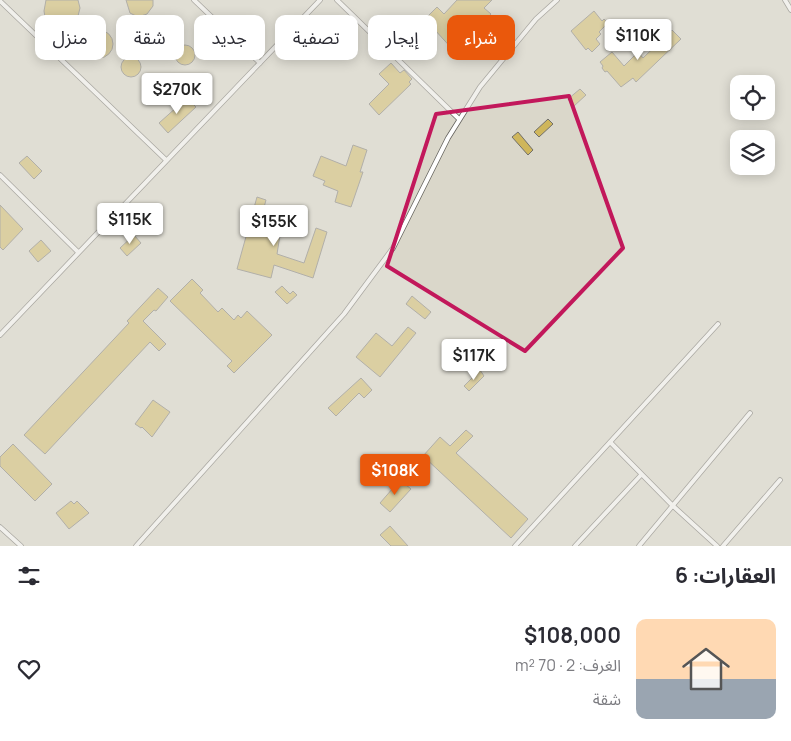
<!DOCTYPE html>
<html lang="ar">
<meta charset="utf-8">
<style>
body{margin:0;font-family:Manrope,"Noto Sans Arabic",sans-serif;background:#f7f7f7;color:#2b2b33;direction:rtl;height:100vh;display:flex;flex-direction:column;font-size:19px;white-space:nowrap}
*{box-sizing:border-box;margin:0}
p{font-size:16px;color:#7c7c81}
.icon{flex:none;width:28px;height:28px;fill:none;stroke:currentColor;stroke-width:2;stroke-linecap:round;stroke-linejoin:round}
.map{position:relative;height:546px;overflow:hidden;direction:ltr}
.details{display:flex;flex-direction:column;background:#fff;flex:1}
.details>*{flex:none}
.hud{position:absolute;left:15px;top:15px;width:500px;height:45px;direction:rtl;display:flex;gap:10px}
.controls{position:absolute;left:730px;top:75px;display:grid;gap:10px}
.controls a{display:grid;place-items:center;width:45px;height:45px;border-radius:10px;background:#fff;box-shadow:0 2px 12px #0003;font-size:25px}
.price{position:absolute;translate:-50% -42px;padding:0 11px;border-radius:5px;background:#fff;color:#222;font-size:16px;line-height:32px;filter:drop-shadow(0 1px 2px #0008)}
.price::after{content:'';position:absolute;left:50%;top:30px;width:15px;height:11px;margin-left:-8px;background:inherit;clip-path:polygon(0 0,100% 0,50% 100%)}
.price.active{background:#ea580c;color:#fff}
ul{padding:0;list-style:none}
li{display:flex;align-items:center;gap:15px;height:125px;padding:0 15px}
li+li{border-top:1px solid #e1e1e2}
li span{display:grid;place-items:center;flex:none;width:140px;height:100px;border-radius:10px;color:#555}
li>.icon{margin-inline-start:auto}
span .icon{width:60px;height:60px;fill:#fffc;stroke-width:1}
li b{font-size:21px}
h2{display:flex;justify-content:space-between;align-items:center;height:60px;padding:0 15px;font-size:21px}
.pill{padding:0 18px;border-radius:10px;background:#fff;box-shadow:0 2px 12px #0003;font-size:18px;line-height:45px}
.pill.active{background:#ea580c;color:#fff}
.map>svg:first-child{display:block}
.built{fill:#dad7ca;fill-rule:evenodd}
.building{fill:#cfb65b;stroke:#716f6a}
.lines{fill:none;stroke-linecap:round;stroke-linejoin:round}
.lane-casing{stroke:#63615c;stroke-width:5.5}
.lane{stroke:#fff;stroke-width:4}
.marked{fill:none;stroke:#c2185b;stroke-width:4;stroke-linejoin:round}
</style>
<div class="map">
<svg width="791" height="546" viewBox="0 0 791 546">
<rect width="100%" height="100%" fill="#e5e4dd"/>
<path class="built" d="M0 0H791V546H0ZM739 84H766V111H739ZM739 139H766V166H739Z"/>
<path class="building" d="M46 0H78L80 8 77 20 66 27 54 26 45 17 44 11Z
M126 0H153V6L147 14 138 17 130 13Z
M457 0H492L484 8 491 14 455 52 434 29 422 44 416 38 431 21 427 17 437 7 444 14Z
M594 11 602 21 604 19 608 23 599 32 601 34 596 39 600 44 592 52 588 48 586 50 571 31Z
M154 34a10 10 0 1 1 20 0a10 10 0 1 1-20 0Z
M85 44a14 14 0 1 1 28 0a14 14 0 1 1-28 0Z
M672 30 681 39 636 82 633 78 621 87 607 71 605 72 602 68 603 66 600 62 612 52 624 66 638 52 643 58Z
M626 31 635 41 627 48 618 39Z
M175 55a10 10 0 1 1 20 0a10 10 0 1 1-20 0Z
M121 67a10 10 0 1 1 20 0a10 10 0 1 1-20 0Z
M391 63 400 73 404 70 412 79 409 82 411 84 379 115 369 104 389 84 379 74Z
M143 88a10 10 0 1 1 20 0a10 10 0 1 1-20 0Z
M580 89 586 95 574 106 568 99Z
M187 98 196 107 168 133 159 123Z
M548 119 553 124 539 137 534 132Z
M518 132 533 150 528 155 512 137Z
M353 145 367 150 360 172H363L351 207 335 202 338 191 323 185 325 181 313 176 321 156 346 166Z
M27 156 42 171 34 179 19 163Z
M257 197 266 200 263 211 281 216 277 228 281 229 277 254 304 263 316 228 327 232 313 278 274 265 271 278 237 269Z
M0 205 23 229 3 250 0 247Z
M134 235 141 243 127 256 120 248Z
M41 240 51 251 38 262 29 251Z
M192 279 203 290 200 293 218 312 222 308 234 320 238 315 241 318 247 311 272 335 234 373 227 366 232 361 170 301Z
M282 286 290 294 293 291 297 295 287 304 275 292Z
M158 288 168 297 156 311 154 310 143 321 166 344 159 351 150 342 45 454 24 435 129 323 127 321Z
M412 296 431 312 425 319 406 304Z
M408 327 416 333 380 377 356 357 376 333 392 346Z
M480 370 484 376 469 391 464 386Z
M361 378 372 390 364 398 359 393 336 416 328 408Z
M153 400 170 412 152 437 142 427 141 428 135 424Z
M466 430 473 436 456 453 528 519 511 538 423 456 440 437 450 446Z
M13 444 52 484 35 501 0 466V457Z
M400 480 411 489 390 512 380 503Z
M71 501 74 504 77 501 89 513 69 529 56 513Z
M390 526 408 546H391L380 535Z"/>
<g class="lines">
<defs>
<path id="lane" d="M194 0 260 63
M337 0 459 119
M785 0 791 10
M0 1 166 160
M0 175 78 252
M0 335 320 0
M610 442 672 505 717 546
M0 527 21 546
M136 546 344 314 393 248 448 138 480 87 536 19 557 0
M515 546 718 324
M575 546 641 475
M639 546 750 413
M723 546 780 480"/>
</defs>
<use href="#lane" class="lane-casing"/>
<use href="#lane" class="lane"/>
</g>
<path d="M0 0H791V546H0ZM569 96 623 248 525 351 387 266 436 114Z" fill="#e5e4dd" fill-opacity=".55" fill-rule="evenodd"/>
<path class="marked" d="M569 96 623 248 525 351 387 266 436 114Z"/>
</svg>
<div class="controls">
<a><svg class="icon" aria-label="locate" viewBox="0 0 24 24"><circle cx="12" cy="12" r="6"/><path d="M12 2v4M12 18v4M2 12h4M18 12h4"/></svg></a>
<a><svg class="icon" aria-label="layers" viewBox="0 0 24 24"><path d="M12 4l9 5-9 5-9-5zM3 14l9 5 9-5"/></svg></a>
</div>
<b class="price" style="left:638px;top:61px">$110K</b>
<b class="price" style="left:177px;top:115px">$270K</b>
<b class="price" style="left:130px;top:245px">$115K</b>
<b class="price" style="left:274px;top:247px">$155K</b>
<b class="price" style="left:474px;top:381px">$117K</b>
<b class="price active" style="left:395px;top:496px">$108K</b>
<div class="hud">
<a class="pill active">شراء</a>
<a class="pill">إيجار</a>
<a class="pill">تصفية</a>
<a class="pill">جديد</a>
<a class="pill">شقة</a>
<a class="pill">منزل</a>
</div>
</div>
<section class="details">
<h2>العقارات: 6<svg class="icon" aria-label="filters" viewBox="0 0 24 24"><path d="M4 7h16M4 17h16"/><circle cx="9" cy="7" r="2"/><circle cx="15" cy="17" r="2"/></svg></h2>
<ul>
<li><span style="background:linear-gradient(#ffd9b3 60%,#9aa5b1 0)"><svg class="icon" aria-label="home" viewBox="0 0 24 24"><path d="M3 11l9-7 9 7M6 9v11h12V9"/></svg></span><div><b>$108,000</b><p>الغرف: 2 · 70 m²</p><p>شقة</p></div><svg class="icon" aria-label="heart" viewBox="0 0 24 24"><path d="M12 20l-8-8c-3-5 5-10 8-4 3-6 11-1 8 4z"/></svg></li>
</ul>
</section>
